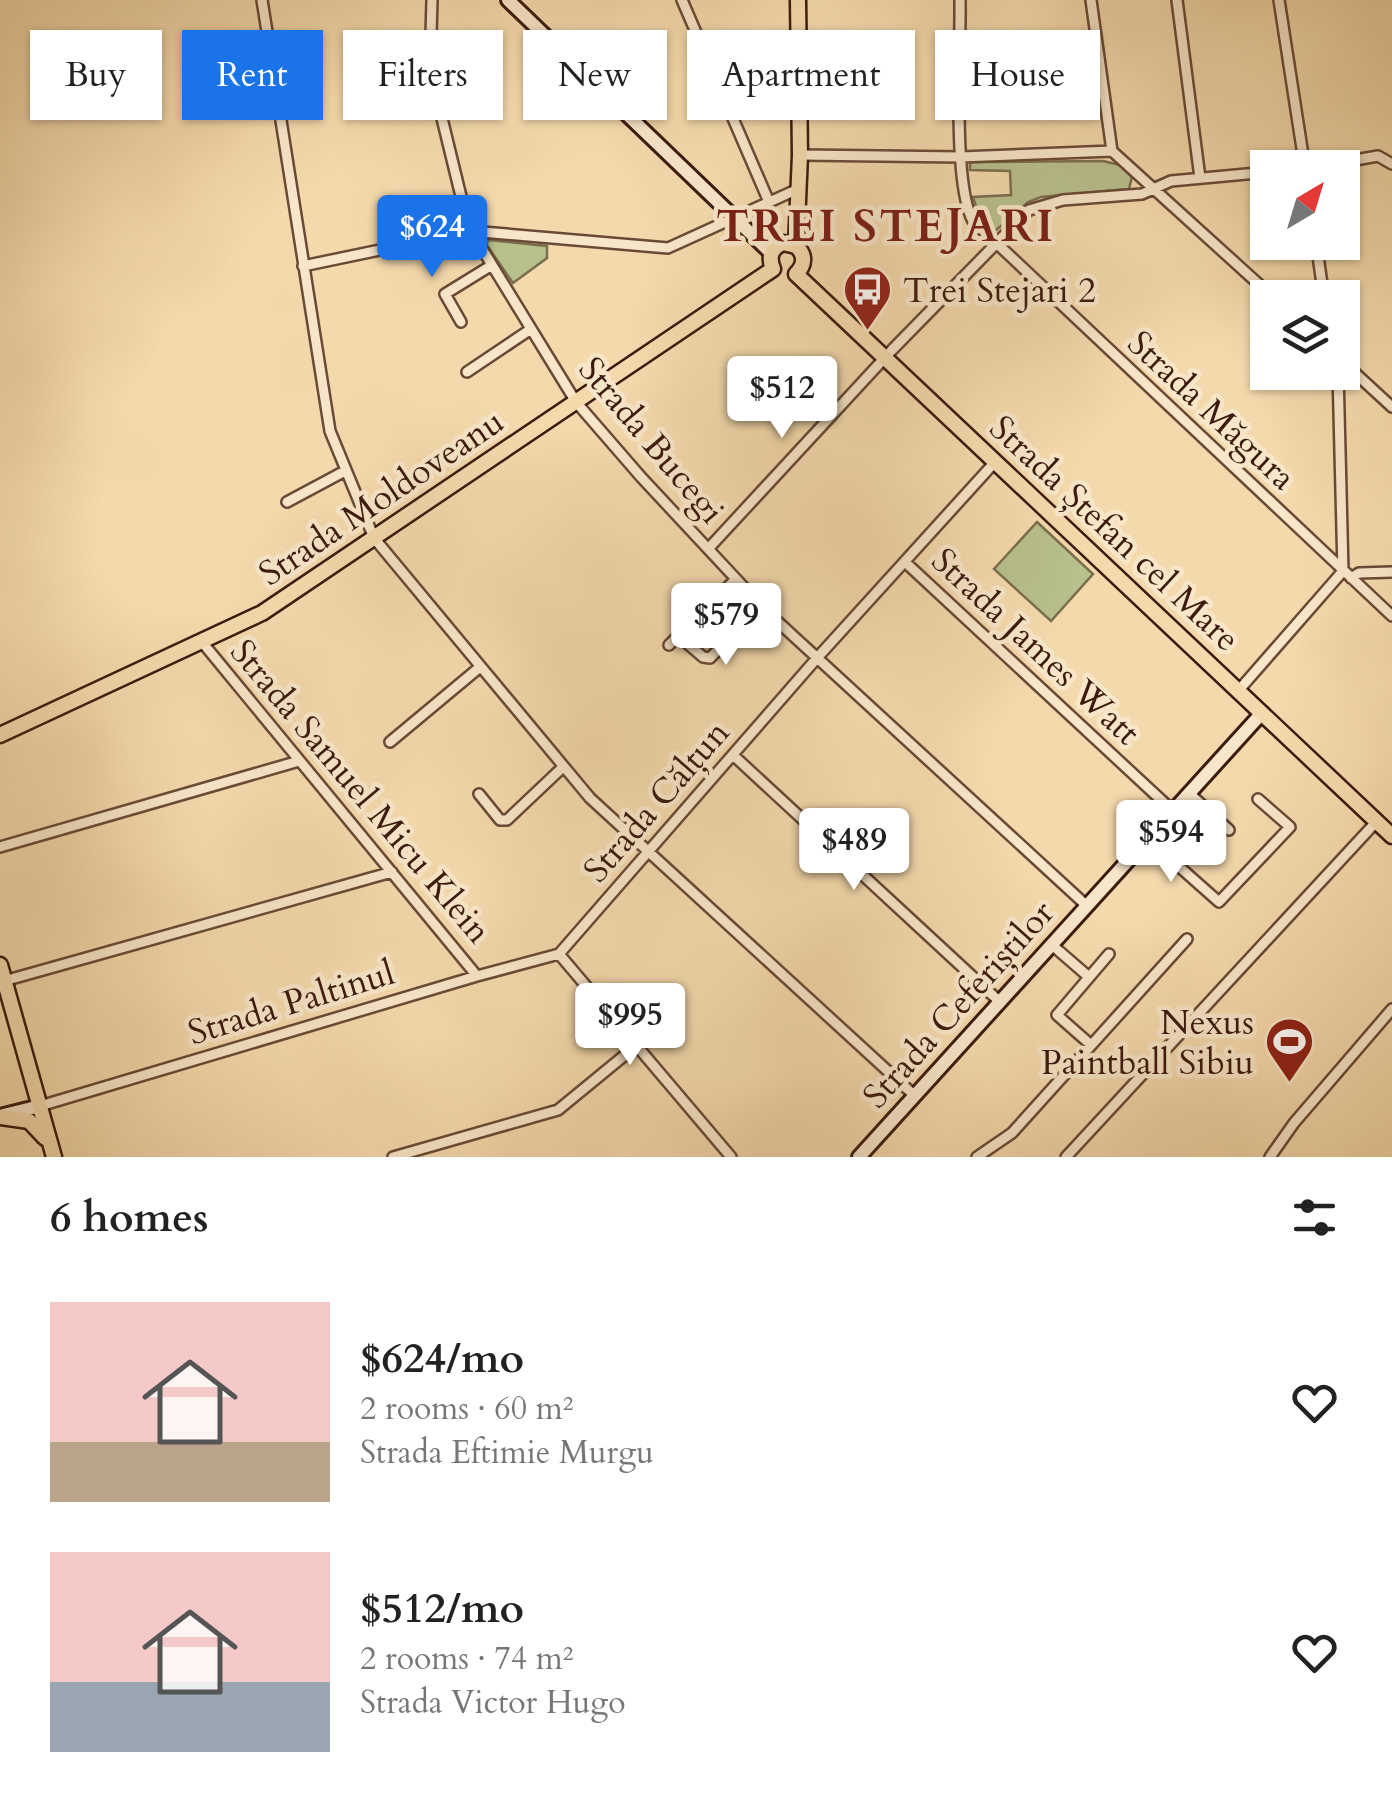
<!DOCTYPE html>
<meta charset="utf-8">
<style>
body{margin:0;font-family:Cardo,serif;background:#f6f6f6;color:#222;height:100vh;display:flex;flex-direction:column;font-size:38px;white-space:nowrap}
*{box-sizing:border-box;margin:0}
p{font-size:32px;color:#767676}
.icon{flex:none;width:55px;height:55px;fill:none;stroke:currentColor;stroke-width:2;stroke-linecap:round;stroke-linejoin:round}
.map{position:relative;height:1157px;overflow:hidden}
.sheet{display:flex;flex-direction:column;background:#fff;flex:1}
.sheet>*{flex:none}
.banner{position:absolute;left:30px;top:30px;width:1332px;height:90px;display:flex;gap:20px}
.needle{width:65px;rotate:38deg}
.buttons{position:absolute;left:1250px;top:150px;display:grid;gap:20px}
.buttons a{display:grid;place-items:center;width:110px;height:110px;border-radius:0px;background:#fff;box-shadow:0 2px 8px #0004;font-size:50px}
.price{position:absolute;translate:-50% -85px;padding:0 22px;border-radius:10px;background:#fff;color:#222;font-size:32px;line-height:65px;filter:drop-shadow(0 2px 5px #0008)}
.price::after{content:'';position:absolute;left:50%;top:60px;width:30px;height:22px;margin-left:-15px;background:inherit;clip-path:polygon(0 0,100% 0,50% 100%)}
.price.active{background:#1a73e8;color:#fff}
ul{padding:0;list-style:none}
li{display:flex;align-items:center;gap:30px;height:250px;padding:0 50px}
li span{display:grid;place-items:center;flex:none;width:280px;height:200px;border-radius:0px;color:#555}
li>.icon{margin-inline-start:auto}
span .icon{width:120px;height:120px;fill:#fffc;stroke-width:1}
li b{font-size:42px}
h2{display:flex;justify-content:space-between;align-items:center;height:120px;padding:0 50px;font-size:42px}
.pill{padding:0 35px;border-radius:0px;background:#fff;box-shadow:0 2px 8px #0004;font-size:35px;line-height:90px}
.pill.active{background:#1a73e8;color:#fff}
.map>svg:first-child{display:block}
.green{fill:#b8c08c;stroke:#7a6e4d;stroke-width:2.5}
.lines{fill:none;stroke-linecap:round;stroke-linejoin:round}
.street-casing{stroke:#6a4a36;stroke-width:14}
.secondary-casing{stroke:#3c1b0e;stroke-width:18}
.primary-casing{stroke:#3c1b0e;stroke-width:19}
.street{stroke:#f8e6c9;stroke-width:9}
.secondary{stroke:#f8e6c9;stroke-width:12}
.primary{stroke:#f4d9ac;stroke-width:14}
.labels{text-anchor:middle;stroke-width:9;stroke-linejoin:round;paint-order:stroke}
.poi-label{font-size:35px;fill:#3c1b0e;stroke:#f8e6c9;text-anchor:start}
.street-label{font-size:35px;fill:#3c1b0e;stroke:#f8e6c9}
.district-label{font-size:45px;font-weight:bold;letter-spacing:2.5px;fill:#7a1f14;stroke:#f8e6c9}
</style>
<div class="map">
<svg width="1392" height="1157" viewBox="0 0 1392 1157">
<rect width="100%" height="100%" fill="#f4d9ac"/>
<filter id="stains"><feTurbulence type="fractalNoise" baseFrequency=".002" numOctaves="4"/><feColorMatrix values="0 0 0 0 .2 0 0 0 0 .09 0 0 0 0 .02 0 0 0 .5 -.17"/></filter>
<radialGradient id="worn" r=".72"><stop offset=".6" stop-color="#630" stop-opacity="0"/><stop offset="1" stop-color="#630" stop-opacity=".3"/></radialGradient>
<path class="green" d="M1103 161 1120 165 1132 177 1129 189 1041 197 1028 202 994 232 979 216 973 197 1011 195 1010 171 970 170V162Z
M489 240 547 246V258L513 283 486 244Z
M1037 522 1093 574 1051 621 994 569Z"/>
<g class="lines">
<defs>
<path id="street" d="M262 0 330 431 374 538 590 798 915 1096
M432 0 430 69 466 217 476 239 576 402 641 477 765 610 1087 906
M682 0 769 202
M960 0C961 48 952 184 973 221L1392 616
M1091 0 1112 151
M1177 0 1200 178
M1279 0 1305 168
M1112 151 1274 298
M800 155 961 157 1112 151
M1309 168 1378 156 1392 164
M1316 242 1324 298
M303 266 471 231 668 248 798 189
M461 322 445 294 492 265
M1342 361 1392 407
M467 372 531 329
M287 502 345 471
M708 549 892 350 1029 210 1063 200 1142 194 1171 181 1268 172
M905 562 1173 811
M1351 578 1359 573 1392 572
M681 638 703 657 710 658 761 606
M202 642 477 976
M669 645 736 579
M1239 690 1343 571 1338 372
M390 742 480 667
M733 755 1000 1002
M1189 793 1229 830
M479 794 500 820H507L563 767
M1148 839 1219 902 1290 827 1258 799
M0 847 299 761
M1052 945 1089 977
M559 954 817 658 995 462
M559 954 731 1157
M4 981 392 872
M1091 1045 1057 1015 1109 954
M40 1106 477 976 559 954
M393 1157 558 1110 636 1046
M977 1157 1012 1133 1187 939
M1066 1157 1377 821
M1270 1157 1294 1123 1392 1009"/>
<path id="secondary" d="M508 0 771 253
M0 1116 40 1106
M859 1157 1262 713"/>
<path id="primary" d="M796 246 800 155 798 0
M773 269C768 257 771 248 783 243L796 246
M796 274 1392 836
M796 274C805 265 806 255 796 246
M0 735 262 613 773 269
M0 965 54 1157
M0 1117 29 1121 45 1138"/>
</defs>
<use href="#street" class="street-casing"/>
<use href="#secondary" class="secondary-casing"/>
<use href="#primary" class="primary-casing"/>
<use href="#street" class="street"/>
<use href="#secondary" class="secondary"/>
<use href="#primary" class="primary"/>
</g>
<defs>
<symbol id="bus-pin" viewBox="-11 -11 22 30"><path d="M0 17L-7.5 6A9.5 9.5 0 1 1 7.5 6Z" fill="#8f2418" stroke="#f8e6c9"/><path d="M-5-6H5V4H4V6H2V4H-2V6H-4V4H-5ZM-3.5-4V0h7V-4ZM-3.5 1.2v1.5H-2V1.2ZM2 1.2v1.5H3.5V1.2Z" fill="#fff"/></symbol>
<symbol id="stadium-pin" viewBox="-11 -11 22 30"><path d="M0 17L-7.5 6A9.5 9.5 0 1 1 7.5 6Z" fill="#8f2418" stroke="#f8e6c9"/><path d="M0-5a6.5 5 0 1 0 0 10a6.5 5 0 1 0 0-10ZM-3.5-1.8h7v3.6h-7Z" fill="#fff"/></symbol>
</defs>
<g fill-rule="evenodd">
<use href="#bus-pin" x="840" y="262" width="55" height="75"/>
<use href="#stadium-pin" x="1262" y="1014" width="55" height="75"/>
</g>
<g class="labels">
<g class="poi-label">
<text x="903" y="302">Trei Stejari 2</text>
<text x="1254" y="1034" text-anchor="end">Nexus<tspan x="1254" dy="40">Paintball Sibiu</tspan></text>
</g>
<g class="street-label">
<text transform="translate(1212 410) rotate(43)" y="12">Strada Măgura</text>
<text transform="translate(652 440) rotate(50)" y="12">Strada Bucegi</text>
<text transform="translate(381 497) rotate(-34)" y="12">Strada Moldoveanu</text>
<text transform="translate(1115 533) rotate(43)" y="12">Strada Ștefan cel Mare</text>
<text transform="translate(1036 646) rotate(43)" y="12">Strada James Watt</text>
<text transform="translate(361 791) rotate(50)" y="12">Strada Samuel Micu Klein</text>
<text transform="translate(656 801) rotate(-49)" y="12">Strada Călțun</text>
<text transform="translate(291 1002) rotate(-17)" y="12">Strada Paltinul</text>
<text transform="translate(958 1004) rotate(-48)" y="12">Strada Ceferiștilor</text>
</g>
<g class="district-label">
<text x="886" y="241">TREI STEJARI</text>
</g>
</g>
<rect width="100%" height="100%" filter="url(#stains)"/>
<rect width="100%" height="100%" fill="url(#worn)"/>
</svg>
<div class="buttons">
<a><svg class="needle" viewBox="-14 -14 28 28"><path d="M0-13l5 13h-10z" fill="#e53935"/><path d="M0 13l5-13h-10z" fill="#767676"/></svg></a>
<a><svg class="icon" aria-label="layers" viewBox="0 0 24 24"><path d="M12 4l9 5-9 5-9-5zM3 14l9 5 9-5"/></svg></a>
</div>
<b class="price active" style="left:432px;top:280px">$624</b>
<b class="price" style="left:782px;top:441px">$512</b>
<b class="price" style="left:726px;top:668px">$579</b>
<b class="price" style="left:1171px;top:885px">$594</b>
<b class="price" style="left:854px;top:893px">$489</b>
<b class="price" style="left:630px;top:1068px">$995</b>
<div class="banner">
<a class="pill">Buy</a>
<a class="pill active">Rent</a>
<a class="pill">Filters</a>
<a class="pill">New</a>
<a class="pill">Apartment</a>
<a class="pill">House</a>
</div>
</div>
<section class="sheet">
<h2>6 homes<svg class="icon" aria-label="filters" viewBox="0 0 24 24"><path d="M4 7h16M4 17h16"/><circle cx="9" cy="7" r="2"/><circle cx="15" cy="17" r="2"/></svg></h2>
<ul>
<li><span style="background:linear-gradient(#f6c9c9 70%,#b9a48a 0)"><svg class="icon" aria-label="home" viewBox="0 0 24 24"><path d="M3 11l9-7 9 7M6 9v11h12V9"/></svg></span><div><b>$624/mo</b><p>2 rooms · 60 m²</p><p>Strada Eftimie Murgu</p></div><svg class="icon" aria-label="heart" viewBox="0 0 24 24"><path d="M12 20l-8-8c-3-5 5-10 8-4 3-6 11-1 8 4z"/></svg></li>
<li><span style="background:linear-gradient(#f6c9c9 65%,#9aa5b1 0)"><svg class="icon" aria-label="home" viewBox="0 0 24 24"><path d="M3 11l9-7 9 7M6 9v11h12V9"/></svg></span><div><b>$512/mo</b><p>2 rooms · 74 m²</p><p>Strada Victor Hugo</p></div><svg class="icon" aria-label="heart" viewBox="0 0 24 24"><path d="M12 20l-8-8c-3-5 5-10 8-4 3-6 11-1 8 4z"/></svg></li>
</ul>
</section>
